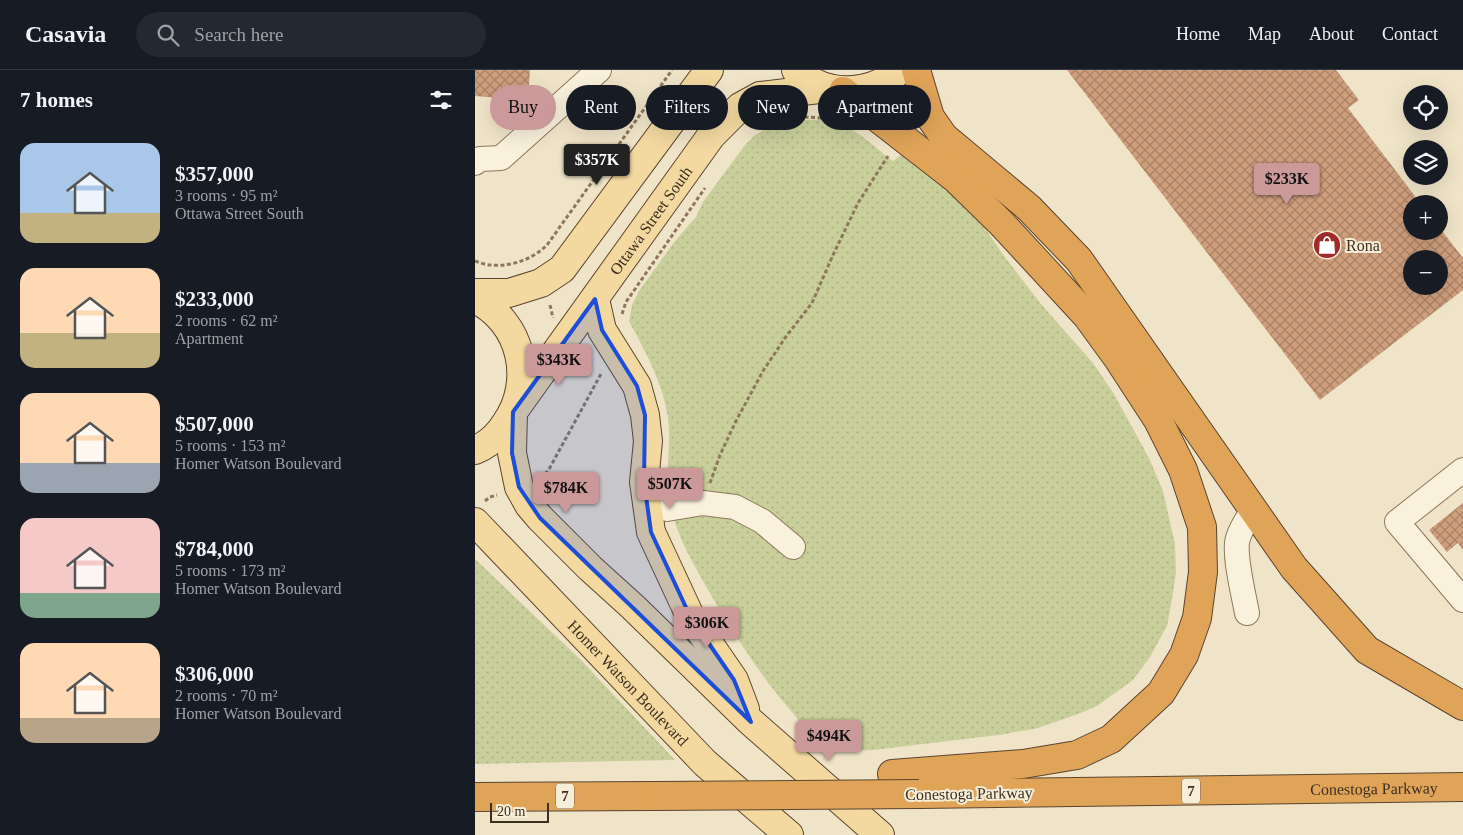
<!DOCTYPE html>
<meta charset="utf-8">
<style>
body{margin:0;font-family:Georgia,serif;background:#242831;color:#f1f3f6;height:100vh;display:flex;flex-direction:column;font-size:19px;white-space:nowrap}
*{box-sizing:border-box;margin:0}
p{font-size:16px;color:#9ea1a6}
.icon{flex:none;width:28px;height:28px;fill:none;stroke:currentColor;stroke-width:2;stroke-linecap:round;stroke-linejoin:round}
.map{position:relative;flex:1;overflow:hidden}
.details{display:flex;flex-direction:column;background:#171b24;width:475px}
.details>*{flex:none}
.top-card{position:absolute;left:15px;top:15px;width:475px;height:45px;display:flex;gap:10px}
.controls{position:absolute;left:928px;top:15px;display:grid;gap:10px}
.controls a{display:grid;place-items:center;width:45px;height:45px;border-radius:50%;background:#171b24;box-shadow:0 5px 20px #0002;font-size:25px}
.scale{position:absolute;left:15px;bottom:12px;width:59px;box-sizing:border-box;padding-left:5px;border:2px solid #3d2e20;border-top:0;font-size:14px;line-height:18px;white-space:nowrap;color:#3d2e20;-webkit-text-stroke:4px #f7eed8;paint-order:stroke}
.price{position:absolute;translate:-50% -42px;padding:0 11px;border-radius:5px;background:#cc999b;color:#111;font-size:16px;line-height:32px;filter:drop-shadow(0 1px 2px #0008)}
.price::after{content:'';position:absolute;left:50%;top:30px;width:15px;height:11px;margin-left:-8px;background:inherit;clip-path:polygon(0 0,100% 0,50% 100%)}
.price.active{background:#222;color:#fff}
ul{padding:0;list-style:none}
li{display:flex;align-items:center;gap:15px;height:125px;padding:0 20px}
li span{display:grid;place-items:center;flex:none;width:140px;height:100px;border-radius:15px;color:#555}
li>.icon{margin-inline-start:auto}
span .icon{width:60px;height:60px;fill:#fffc;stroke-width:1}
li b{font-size:21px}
h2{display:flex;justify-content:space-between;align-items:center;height:60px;padding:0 20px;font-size:21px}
.chip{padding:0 18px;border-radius:22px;background:#171b24;box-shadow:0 5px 20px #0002;font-size:18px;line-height:45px}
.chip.active{background:#cc999b;color:#111}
header{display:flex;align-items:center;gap:30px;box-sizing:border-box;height:70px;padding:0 25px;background:#171b24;border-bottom:1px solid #363941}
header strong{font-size:24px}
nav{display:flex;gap:28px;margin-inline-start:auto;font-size:18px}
.search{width:350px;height:45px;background:#242831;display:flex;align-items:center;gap:12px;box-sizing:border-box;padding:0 18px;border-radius:28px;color:#9ea1a6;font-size:19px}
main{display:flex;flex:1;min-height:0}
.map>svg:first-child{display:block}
.grass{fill:url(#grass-dots)}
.building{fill:url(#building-cross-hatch);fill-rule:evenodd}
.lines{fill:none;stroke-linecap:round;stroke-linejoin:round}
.minor-casing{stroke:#8d765c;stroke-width:26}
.major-casing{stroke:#5b4430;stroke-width:30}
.highway-casing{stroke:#5b4430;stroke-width:30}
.path{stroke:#8d765c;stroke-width:3;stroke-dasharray:4 2.5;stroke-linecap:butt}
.minor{stroke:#faf1dc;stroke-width:24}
.major{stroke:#f3d9a0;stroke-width:28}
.highway{stroke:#e0a458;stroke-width:28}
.highway-bridge-casing{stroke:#5b4430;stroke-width:30;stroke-linecap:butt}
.highway-bridge{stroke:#e0a458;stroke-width:28}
.marked{fill:#1d4ed8;fill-opacity:0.2;stroke:#1d4ed8;stroke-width:4;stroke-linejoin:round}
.labels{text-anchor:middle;stroke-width:4;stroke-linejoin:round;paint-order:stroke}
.shield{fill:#f7eed8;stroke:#756857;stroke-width:1}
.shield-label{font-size:15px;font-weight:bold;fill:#3d2e20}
.street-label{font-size:16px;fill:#3d2e20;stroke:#f7eed8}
.poi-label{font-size:16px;fill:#3d2e20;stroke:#f7eed8;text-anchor:start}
</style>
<header>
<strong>Casavia</strong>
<div class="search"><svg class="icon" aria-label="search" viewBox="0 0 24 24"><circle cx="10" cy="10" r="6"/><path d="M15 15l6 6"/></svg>Search here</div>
<nav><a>Home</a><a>Map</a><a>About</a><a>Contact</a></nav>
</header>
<main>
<section class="details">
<h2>7 homes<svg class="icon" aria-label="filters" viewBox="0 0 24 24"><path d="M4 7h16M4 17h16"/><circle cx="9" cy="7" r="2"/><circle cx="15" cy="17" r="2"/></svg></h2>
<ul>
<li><span style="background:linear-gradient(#a9c7e8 70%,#c2b280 0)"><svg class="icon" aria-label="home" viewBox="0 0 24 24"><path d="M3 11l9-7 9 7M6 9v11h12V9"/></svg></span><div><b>$357,000</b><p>3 rooms · 95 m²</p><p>Ottawa Street South</p></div></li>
<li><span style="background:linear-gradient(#ffd9b3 65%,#c2b280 0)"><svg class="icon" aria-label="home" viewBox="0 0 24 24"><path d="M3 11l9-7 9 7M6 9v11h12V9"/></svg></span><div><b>$233,000</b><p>2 rooms · 62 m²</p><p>Apartment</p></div></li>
<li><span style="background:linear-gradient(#ffd9b3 70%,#9aa5b1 0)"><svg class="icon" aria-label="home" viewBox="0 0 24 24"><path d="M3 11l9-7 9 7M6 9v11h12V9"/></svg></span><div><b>$507,000</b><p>5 rooms · 153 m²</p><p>Homer Watson Boulevard</p></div></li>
<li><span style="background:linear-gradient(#f6c9c9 75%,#7fa58c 0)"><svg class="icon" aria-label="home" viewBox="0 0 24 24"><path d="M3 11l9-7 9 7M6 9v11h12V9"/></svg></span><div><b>$784,000</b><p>5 rooms · 173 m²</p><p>Homer Watson Boulevard</p></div></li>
<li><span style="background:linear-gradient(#ffd9b3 75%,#b9a48a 0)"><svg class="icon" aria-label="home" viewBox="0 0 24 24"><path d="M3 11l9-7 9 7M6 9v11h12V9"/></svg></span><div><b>$306,000</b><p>2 rooms · 70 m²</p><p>Homer Watson Boulevard</p></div></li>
</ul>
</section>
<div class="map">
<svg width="988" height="765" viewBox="0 0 988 765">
<defs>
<pattern id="grass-dots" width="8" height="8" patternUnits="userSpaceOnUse" patternTransform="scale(1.25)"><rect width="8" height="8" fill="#c9cf9b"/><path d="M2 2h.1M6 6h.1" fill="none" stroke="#aeb285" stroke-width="1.8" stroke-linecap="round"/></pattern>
<pattern id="building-cross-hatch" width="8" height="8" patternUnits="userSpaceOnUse" patternTransform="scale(1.25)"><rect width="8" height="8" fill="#cf9f7d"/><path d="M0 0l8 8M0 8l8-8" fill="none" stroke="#a98266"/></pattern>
</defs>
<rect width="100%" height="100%" fill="#f0e4c8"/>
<path class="grass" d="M327 50C336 50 345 49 354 51 380 56 398 76 418 91L429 82 492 138 512 161 529 186 566 234 618 293 639 324 674 388 688 421 700 474 701 503 697 529 692 556 675 587 658 610 622 636 603 644 563 658 524 665 398 680 346 682C333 658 314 640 298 619 273 586 252 553 232 518 223 502 214 487 207 471 201 456 195 440 193 424 191 399 196 373 193 348 188 313 170 281 154 251L157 235 164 221 200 171 221 147 228 132 270 75 279 66 295 56Z
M0 489 105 589 200 690 0 694Z"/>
<path class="building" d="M0 0H55L53 30 0 26Z
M592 0H861L884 30 873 38 946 134H936V161H964V157L988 188V220L845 330ZM936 189H964V216H936Z
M959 127 964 134H951Z
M964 134 971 144 964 150Z
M988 433V480L983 473 972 482 954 460Z"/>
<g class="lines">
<defs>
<path id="minor" d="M0 93 5 89 26 88 124 0
M988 400 922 452 988 530
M192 439 228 433 260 437 287 451 318 477
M772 543C769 526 758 483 763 468 766 458 773 448 778 440"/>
<g id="major">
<path d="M321 0C351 28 395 26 425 0"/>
<path d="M0 223H34L66 213 87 199 234 0"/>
<path d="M0 229C47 252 60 311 31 353 24 364 13 375 0 380"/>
<path d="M120 229 127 260 162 316 170 345 173 371 169 412 176 462 215 546 259 610 270 639"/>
<path d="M38 342 37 383 44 417 54 435 65 448 115 498 158 537 276 652 405 765"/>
<path id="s1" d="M38 342 236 66 265 37 285 26 353 18"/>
<path id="s2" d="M0 452 230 693 314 765"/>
</g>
<g id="highway">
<path d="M441 0 455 47 469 67 554 138 604 190 819 498 892 580 988 636"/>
<path d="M368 21 481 109 527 154 612 246 644 290 683 350 708 400 727 457 728 502 722 548 709 585 686 623 636 669 602 685 548 694 417 704"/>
<path id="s3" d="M444 724 988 717"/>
<path d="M0 727 179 726"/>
</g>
</defs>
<use href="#minor" class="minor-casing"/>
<use href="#major" class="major-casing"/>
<use href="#highway" class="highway-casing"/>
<path class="path" d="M323 47C340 47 355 48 370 54
M284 55 294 51 309 49
M0 191C5 193 11 195 16 195 36 197 58 189 72 175L197 0
M75 235 78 248
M147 244 151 232 230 118
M65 408 73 401 126 304
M235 413 245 385 261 351 288 301 310 268 337 233 358 185 383 133 413 86
M10 431 15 427 22 425"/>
<use href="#minor" class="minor"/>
<use href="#major" class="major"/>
<use href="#highway" class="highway"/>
<defs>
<path id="highway-bridge" d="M179 726 444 724"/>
</defs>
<use href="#highway-bridge" class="highway-bridge-casing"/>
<use href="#highway-bridge" class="highway-bridge"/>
</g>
<path class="marked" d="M120 229 127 260 162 316 170 345 169 412 176 462 215 546 259 610 276 652 65 448 44 417 37 383 38 342Z"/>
<defs>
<symbol id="shop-disc" viewBox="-11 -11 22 22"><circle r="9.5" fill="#9e2a2b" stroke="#f7eed8"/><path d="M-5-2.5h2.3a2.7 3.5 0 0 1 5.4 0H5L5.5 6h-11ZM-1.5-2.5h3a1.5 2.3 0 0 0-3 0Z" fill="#fff"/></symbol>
</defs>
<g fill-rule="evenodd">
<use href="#shop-disc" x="836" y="159" width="32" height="32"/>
</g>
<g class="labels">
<g class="shield">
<rect x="707" y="708.5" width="18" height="25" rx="4"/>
<rect x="81" y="713.5" width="18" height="25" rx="4"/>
</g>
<g class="shield-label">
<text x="716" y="726">7</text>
<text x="90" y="731">7</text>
</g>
<g class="street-label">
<text dy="6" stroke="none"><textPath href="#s1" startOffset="236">Ottawa Street South</textPath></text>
<text dy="6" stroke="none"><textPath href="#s2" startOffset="222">Homer Watson Boulevard</textPath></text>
<text dy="6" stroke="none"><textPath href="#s3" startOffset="455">Conestoga Parkway</textPath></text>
<text transform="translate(494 723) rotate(-1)" y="6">Conestoga Parkway</text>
</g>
<g class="poi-label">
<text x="871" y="181">Rona</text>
</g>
</g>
</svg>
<div class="controls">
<a><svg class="icon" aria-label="locate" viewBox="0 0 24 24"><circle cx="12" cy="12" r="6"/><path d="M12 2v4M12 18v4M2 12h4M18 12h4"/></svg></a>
<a><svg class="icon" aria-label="layers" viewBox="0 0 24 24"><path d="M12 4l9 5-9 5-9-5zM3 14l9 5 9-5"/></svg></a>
<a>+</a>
<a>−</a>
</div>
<div class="scale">20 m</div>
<b class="price active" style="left:122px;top:116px">$357K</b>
<b class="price" style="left:812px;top:135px">$233K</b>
<b class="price" style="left:84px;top:316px">$343K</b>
<b class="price" style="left:195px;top:440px">$507K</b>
<b class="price" style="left:91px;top:444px">$784K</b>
<b class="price" style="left:232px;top:579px">$306K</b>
<b class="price" style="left:354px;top:692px">$494K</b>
<div class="top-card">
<a class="chip active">Buy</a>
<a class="chip">Rent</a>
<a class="chip">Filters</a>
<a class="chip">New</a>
<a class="chip">Apartment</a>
</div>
</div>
</main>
